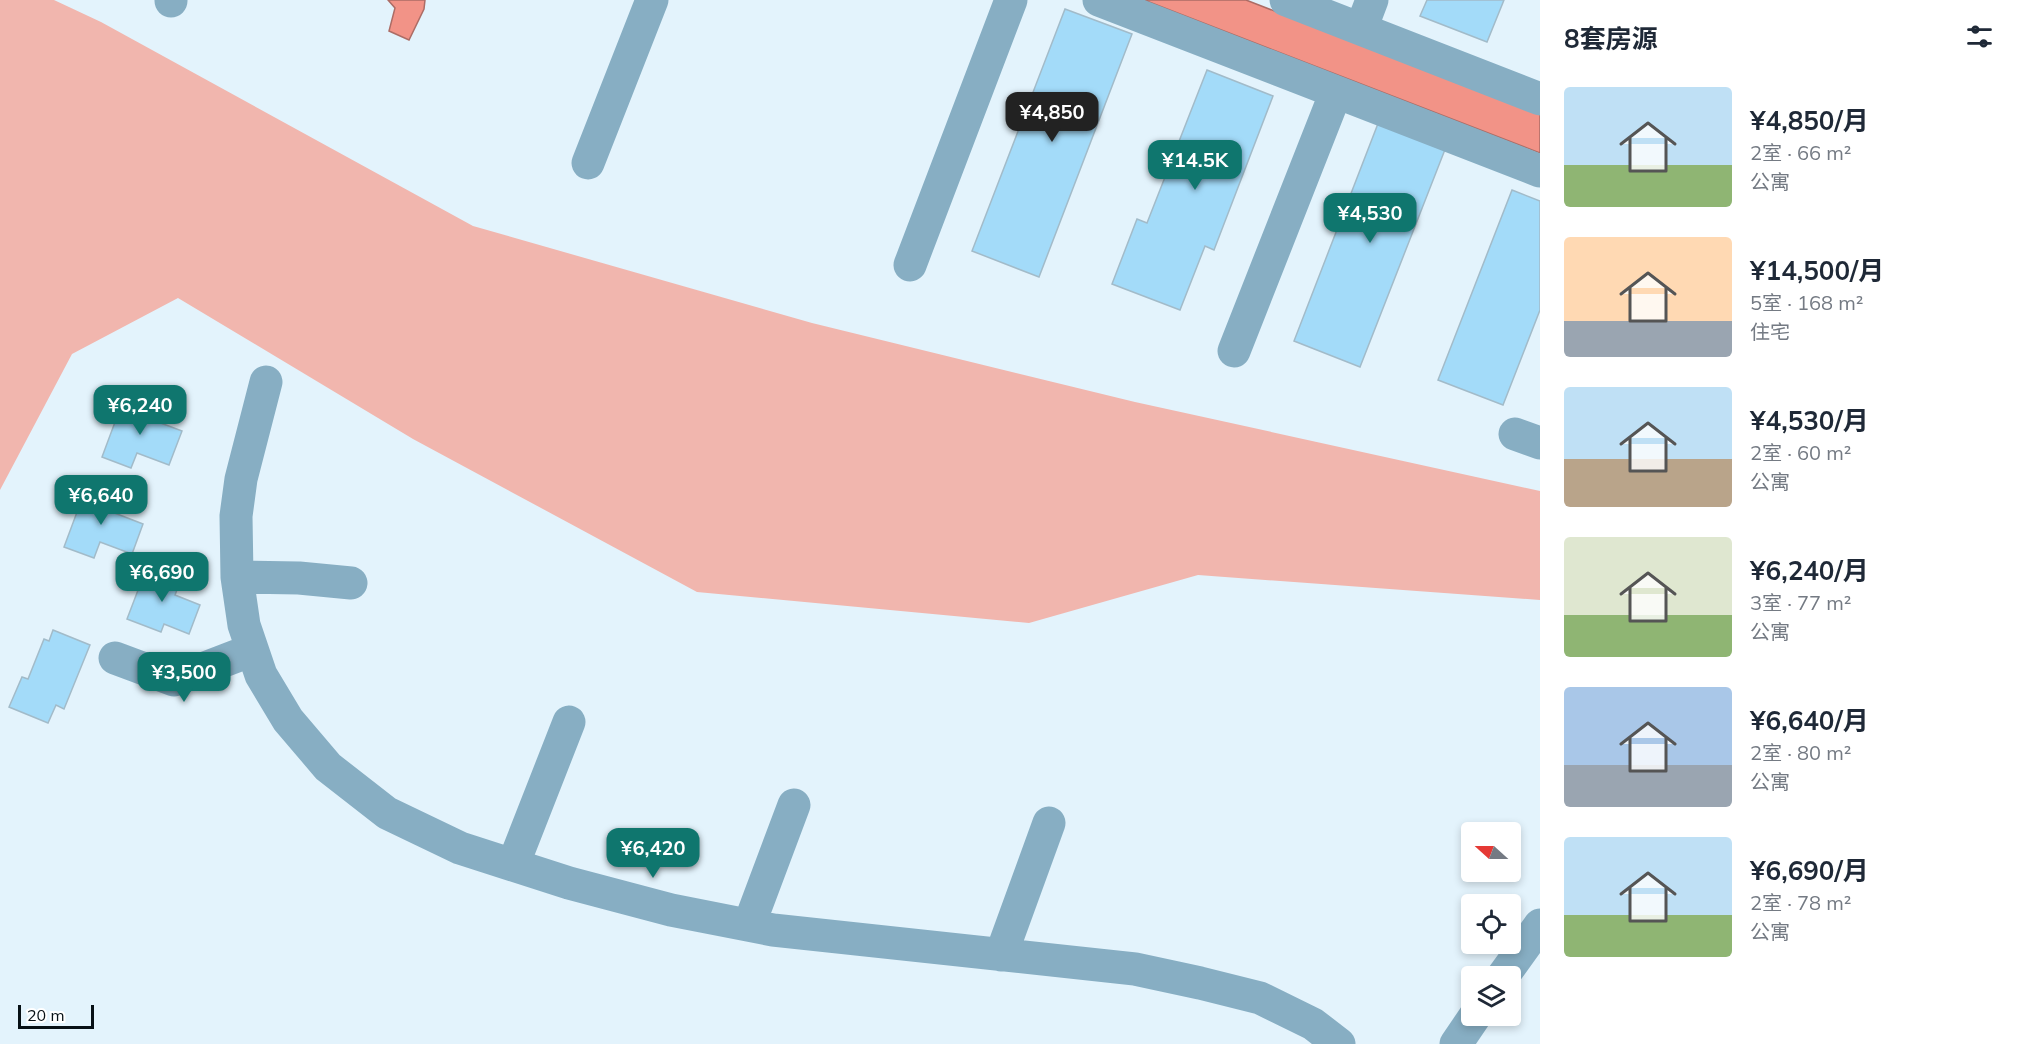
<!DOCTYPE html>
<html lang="zh">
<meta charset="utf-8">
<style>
body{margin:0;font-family:Mulish,"Noto Sans SC",sans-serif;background:#f2f2f3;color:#1f2937;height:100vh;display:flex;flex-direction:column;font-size:22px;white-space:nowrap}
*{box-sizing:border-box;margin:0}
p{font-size:20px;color:#747a83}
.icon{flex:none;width:33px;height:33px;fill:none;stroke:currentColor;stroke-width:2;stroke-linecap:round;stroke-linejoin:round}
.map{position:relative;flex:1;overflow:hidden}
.drawer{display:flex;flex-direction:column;background:#fff;width:480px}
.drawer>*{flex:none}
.needle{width:39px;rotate:291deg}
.buttons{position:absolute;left:1461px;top:822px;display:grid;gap:12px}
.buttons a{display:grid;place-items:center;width:60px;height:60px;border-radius:6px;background:#fff;box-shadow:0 3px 9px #0003;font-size:30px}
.scale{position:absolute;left:18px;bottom:15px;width:76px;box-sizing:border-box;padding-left:6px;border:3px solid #071015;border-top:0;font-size:16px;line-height:21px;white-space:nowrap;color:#071015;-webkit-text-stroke:4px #fff;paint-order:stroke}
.price{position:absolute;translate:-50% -51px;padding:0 14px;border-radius:12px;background:#0f766e;color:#fff;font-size:20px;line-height:39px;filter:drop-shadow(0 2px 3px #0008)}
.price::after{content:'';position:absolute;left:50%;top:36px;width:18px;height:14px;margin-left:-9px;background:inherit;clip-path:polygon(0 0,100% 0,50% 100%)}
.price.active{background:#222;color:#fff}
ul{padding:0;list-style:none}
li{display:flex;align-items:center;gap:18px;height:150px;padding:0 24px}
li span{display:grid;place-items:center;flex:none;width:168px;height:120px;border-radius:6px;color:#555}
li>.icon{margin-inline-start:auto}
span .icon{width:72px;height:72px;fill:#fffc;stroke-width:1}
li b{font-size:26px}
h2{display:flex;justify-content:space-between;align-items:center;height:72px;padding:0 24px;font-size:26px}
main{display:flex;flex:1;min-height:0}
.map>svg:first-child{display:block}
.green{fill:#f1b6ae}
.water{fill:#f29387;stroke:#ac6c65;stroke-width:1.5}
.building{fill:#a3dbf9;stroke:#a2bbc9;stroke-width:1.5}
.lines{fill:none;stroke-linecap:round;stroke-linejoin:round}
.minor{stroke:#87aec3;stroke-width:33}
</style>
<main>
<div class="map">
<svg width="1540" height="1044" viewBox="0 0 1540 1044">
<rect width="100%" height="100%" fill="#e3f3fc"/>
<path class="green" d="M0 0H54L101 22 473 226 812 323 1135 402 1540 491V600L1198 575 1029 623 697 592 413 439 178 298 72 354 0 490Z"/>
<path class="water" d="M388 0H425L424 9 409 40 389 31 395 8Z
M1144 0H1246L1540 114V153Z"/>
<path class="building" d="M1427 0H1504L1487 42 1420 16Z
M1065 9 1132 34 1039 277 972 251Z
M1207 70 1273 96 1214 250 1205 246 1180 310 1112 284 1137 219 1147 223Z
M1379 121 1446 147 1360 367 1294 341Z
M1512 190 1540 201V310L1503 405 1438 380Z
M124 398 154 409 150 419 182 431 169 465 137 453 131 468 102 457Z
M86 488 117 499 112 512 143 524 132 554 100 542 94 558 64 547Z
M148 564 182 577 175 595 200 605 189 634 164 624 161 632 127 619Z
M53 630 90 645 64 709 56 705 48 723 9 707 22 677 28 679 44 639 49 641Z"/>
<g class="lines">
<path class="minor" d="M1099 0 1540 171
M1286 0 1540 99
M171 1V0
M1361 29 1372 0
M588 163 652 0
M910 265 1011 0
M1234 351 1336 92
M266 382 241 479 236 516 237 577 244 625 261 675 288 720 328 767 387 813 460 848 569 883 671 910 773 930 1135 969 1200 983 1260 998 1313 1024 1339 1044
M1515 434 1540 443
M237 577 299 578 351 583
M115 658 174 680 252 650
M513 865 569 722
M749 925 794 805
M1001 955 1049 823
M1503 976 1540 925
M1456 1044 1475 1016"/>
</g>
</svg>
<div class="buttons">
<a><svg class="needle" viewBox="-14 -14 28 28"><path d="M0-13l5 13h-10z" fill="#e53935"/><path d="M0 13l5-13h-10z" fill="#747a83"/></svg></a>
<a><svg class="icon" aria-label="locate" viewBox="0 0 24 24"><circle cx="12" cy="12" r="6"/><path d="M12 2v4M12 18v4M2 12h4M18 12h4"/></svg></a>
<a><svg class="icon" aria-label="layers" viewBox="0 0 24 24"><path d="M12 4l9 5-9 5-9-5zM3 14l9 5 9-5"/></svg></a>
</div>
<div class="scale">20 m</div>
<b class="price active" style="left:1052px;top:143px">¥4,850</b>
<b class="price" style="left:1195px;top:191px">¥14.5K</b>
<b class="price" style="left:1370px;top:244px">¥4,530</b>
<b class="price" style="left:140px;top:436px">¥6,240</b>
<b class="price" style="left:101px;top:526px">¥6,640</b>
<b class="price" style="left:162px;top:603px">¥6,690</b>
<b class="price" style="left:184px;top:703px">¥3,500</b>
<b class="price" style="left:653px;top:879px">¥6,420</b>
</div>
<section class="drawer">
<h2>8套房源<svg class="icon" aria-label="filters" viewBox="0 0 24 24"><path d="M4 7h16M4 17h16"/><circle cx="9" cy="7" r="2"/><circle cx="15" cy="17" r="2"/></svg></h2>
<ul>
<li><span style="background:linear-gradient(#bfe0f5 65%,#8fb573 0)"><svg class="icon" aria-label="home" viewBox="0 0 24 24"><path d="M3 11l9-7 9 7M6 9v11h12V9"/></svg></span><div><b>¥4,850/月</b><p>2室 · 66 m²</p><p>公寓</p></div></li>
<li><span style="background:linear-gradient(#ffd9b3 70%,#9aa5b1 0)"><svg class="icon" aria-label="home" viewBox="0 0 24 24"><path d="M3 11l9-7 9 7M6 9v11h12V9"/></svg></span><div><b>¥14,500/月</b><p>5室 · 168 m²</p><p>住宅</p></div></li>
<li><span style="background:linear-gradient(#bfe0f5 60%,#b9a48a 0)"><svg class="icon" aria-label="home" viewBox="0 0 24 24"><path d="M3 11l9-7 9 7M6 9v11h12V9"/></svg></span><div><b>¥4,530/月</b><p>2室 · 60 m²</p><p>公寓</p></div></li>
<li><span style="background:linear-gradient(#dfe7d0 65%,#8fb573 0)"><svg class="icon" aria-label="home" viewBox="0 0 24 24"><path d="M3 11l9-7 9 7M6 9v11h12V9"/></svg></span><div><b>¥6,240/月</b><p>3室 · 77 m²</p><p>公寓</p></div></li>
<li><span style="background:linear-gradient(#a9c7e8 65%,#9aa5b1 0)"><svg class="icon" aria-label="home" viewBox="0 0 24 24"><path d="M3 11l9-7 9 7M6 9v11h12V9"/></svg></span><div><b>¥6,640/月</b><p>2室 · 80 m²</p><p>公寓</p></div></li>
<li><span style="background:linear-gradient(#bfe0f5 65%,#8fb573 0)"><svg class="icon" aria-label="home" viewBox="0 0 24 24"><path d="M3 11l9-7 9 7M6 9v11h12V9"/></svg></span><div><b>¥6,690/月</b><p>2室 · 78 m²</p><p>公寓</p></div></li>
</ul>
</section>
</main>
